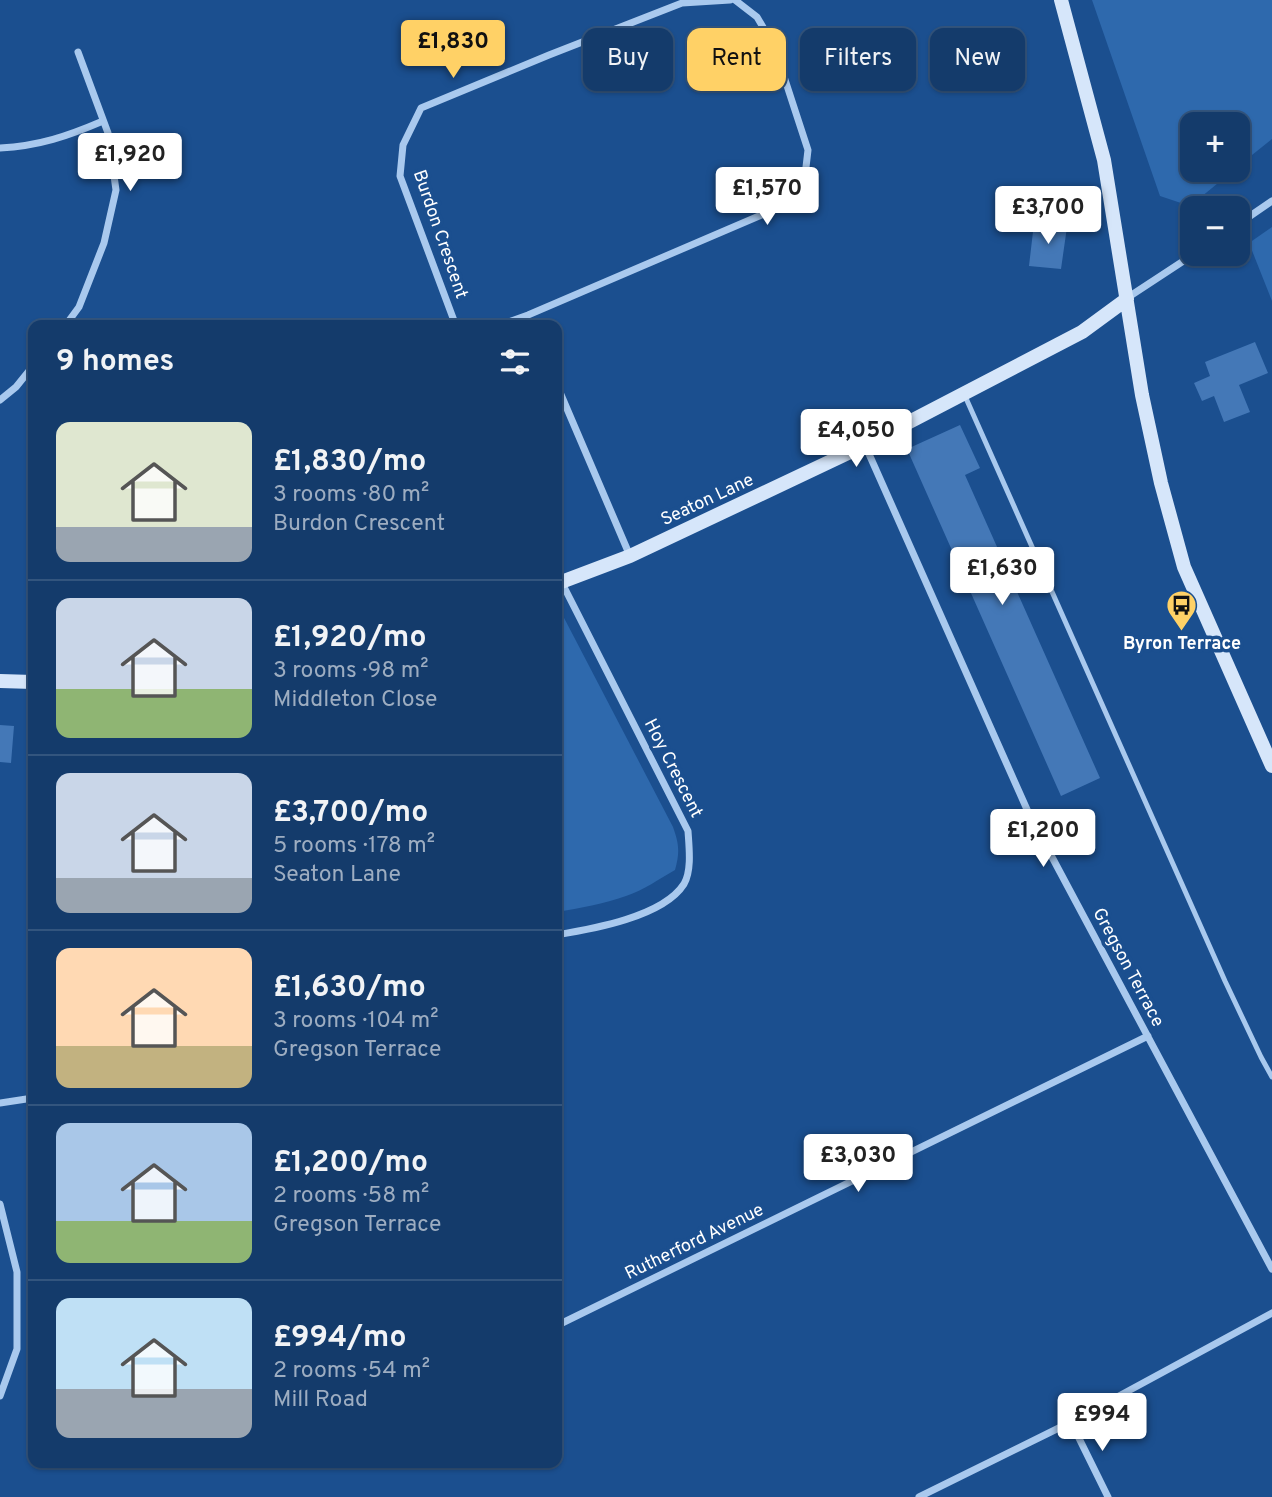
<!DOCTYPE html>
<meta charset="utf-8">
<style>
body{margin:0;font-family:Overpass,sans-serif;background:#214673;color:#f1f3f6;height:100vh;display:flex;flex-direction:column;font-size:26px;white-space:nowrap}
*{box-sizing:border-box;margin:0}
p{font-size:23px;color:#9dadc1}
.icon{flex:none;width:38px;height:38px;fill:none;stroke:currentColor;stroke-width:2;stroke-linecap:round;stroke-linejoin:round}
.map{position:relative;flex:1;overflow:hidden}
.sheet{position:absolute;left:28px;top:320px;width:534px;height:1148px;display:flex;flex-direction:column;background:#143b6b;border-radius:14px;box-shadow:0 2px 5px #0004,0 0 0 2px #33557e}
.sheet>*{flex:none}
.hud{position:absolute;left:583px;top:28px;width:583px;height:63px;display:flex;gap:14px}
.controls{position:absolute;left:1180px;top:112px;display:grid;gap:14px}
.controls a{display:grid;place-items:center;width:70px;height:70px;border-radius:14px;background:#143b6b;box-shadow:0 2px 5px #0004,0 0 0 2px #33557e;font-size:35px}
.price{position:absolute;translate:-50% -60px;padding:0 16px;border-radius:7px;background:#fff;color:#222;font-size:23px;line-height:46px;filter:drop-shadow(0 2px 4px #0008)}
.price::after{content:'';position:absolute;left:50%;top:42px;width:21px;height:16px;margin-left:-10px;background:inherit;clip-path:polygon(0 0,100% 0,50% 100%)}
.price.on{background:#ffd166;color:#111}
ul{padding:0;list-style:none}
li{display:flex;align-items:center;gap:21px;height:175px;padding:0 28px}
li+li{border-top:2px solid #33557e}
li span{display:grid;place-items:center;flex:none;width:196px;height:140px;border-radius:14px;color:#555}
li>.icon{margin-inline-start:auto}
span .icon{width:84px;height:84px;fill:#fffc;stroke-width:1}
li b{font-size:30px}
h2{display:flex;justify-content:space-between;align-items:center;height:84px;padding:0 28px;font-size:30px}
.tag{padding:0 24px;border-radius:14px;background:#143b6b;box-shadow:0 2px 5px #0004,0 0 0 2px #33557e;font-size:24px;line-height:63px}
.tag.on{background:#ffd166;color:#111}
.map>svg:first-child{display:block}
.green{fill:#2e69ad}
.building{fill:#4478b7}
.lines{fill:none;stroke-linecap:round;stroke-linejoin:round}
.lane{stroke:#a9c9ee;stroke-width:5}
.street{stroke:#a9c9ee;stroke-width:7}
.secondary{stroke:#d6e6fa;stroke-width:14}
.labels{text-anchor:middle;stroke-width:7;stroke-linejoin:round;paint-order:stroke}
.street-label{font-size:18px;fill:#fff;stroke:#1b4f8f}
.poi-label{font-size:18px;font-weight:bold;fill:#fff;stroke:#1b4f8f}
</style>
<div class="map">
<svg width="1272" height="1497" viewBox="0 0 1272 1497">
<rect width="100%" height="100%" fill="#1b4f8f"/>
<path class="green" d="M1092 0H1272V139L1237 167V124H1192V170H1234L1190 206 1160 196Z
M1272 227V301L1249 243Z
M562 614 673 827C679 844 680 852 675 870 659 879 644 890 626 896 604 904 580 908 557 912L556 616Z"/>
<path class="building" d="M1034 223 1067 227 1061 269 1029 266Z
M1255 342 1268 373 1239 385 1250 412 1224 422 1214 396 1202 401 1194 383 1210 376 1205 362Z
M960 425 980 468 965 475 1100 778 1061 796 907 449Z
M0 725 14 726 11 763 0 762Z"/>
<g class="lines">
<path class="lane" d="M965 396 1225 981 1261 1057 1272 1077"/>
<path class="street" d="M0 148C39 146 68 136 103 121
M1237 225 1272 201
M1127 298 1194 254
M65 326 79 307 104 243 116 190 108 133 78 52
M456 326 400 176 403 145 421 108 549 55 682 3 730 0
M498 326 528 315 780 207 804 184 808 150 774 46 757 17 735 0
M556 383 630 556
M0 400 16 387 33 366
M865 445 1029 814 1272 1269
M556 935C592 929 663 917 684 884 692 870 689 847 688 831L562 583
M0 1103 33 1098
M0 1204 17 1272V1349L0 1396
M556 1326 1148 1036
M1071 1422 1108 1497
M919 1497 1071 1422 1272 1313"/>
<path class="secondary" d="M1061 0 1104 160 1142 395 1161 483 1184 567 1272 766
M556 584 630 556 865 445 1082 332 1127 299
M0 681 33 682"/>
</g>
<defs>
<symbol id="bus-pin" viewBox="-11 -11 22 30"><path d="M0 17L-7.5 6A9.5 9.5 0 1 1 7.5 6Z" fill="#ffd166" stroke="#1b4f8f"/><path d="M-5-6H5V4H4V6H2V4H-2V6H-4V4H-5ZM-3.5-4V0h7V-4ZM-3.5 1.2v1.5H-2V1.2ZM2 1.2v1.5H3.5V1.2Z" fill="#111"/></symbol>
</defs>
<g fill-rule="evenodd">
<use href="#bus-pin" x="1164" y="588" width="35" height="47"/>
</g>
<g class="labels">
<g class="street-label">
<text transform="translate(441 234) rotate(71)" y="6">Burdon Crescent</text>
<text transform="translate(707 499) rotate(-25)" y="6">Seaton Lane</text>
<text transform="translate(674 768) rotate(63)" y="6">Hoy Crescent</text>
<text transform="translate(1129 967) rotate(62)" y="6">Gregson Terrace</text>
<text transform="translate(694 1241) rotate(-26)" y="6">Rutherford Avenue</text>
</g>
<g class="poi-label">
<text x="1182" y="649">Byron Terrace</text>
</g>
</g>
</svg>
<div class="controls">
<a>+</a>
<a>−</a>
</div>
<b class="price on" style="left:453px;top:80px">£1,830</b>
<b class="price" style="left:130px;top:193px">£1,920</b>
<b class="price" style="left:767px;top:227px">£1,570</b>
<b class="price" style="left:1048px;top:246px">£3,700</b>
<b class="price" style="left:856px;top:469px">£4,050</b>
<b class="price" style="left:1002px;top:607px">£1,630</b>
<b class="price" style="left:1043px;top:869px">£1,200</b>
<b class="price" style="left:858px;top:1194px">£3,030</b>
<b class="price" style="left:1102px;top:1453px">£994</b>
<div class="hud">
<a class="tag">Buy</a>
<a class="tag on">Rent</a>
<a class="tag">Filters</a>
<a class="tag">New</a>
</div>
<section class="sheet">
<h2>9 homes<svg class="icon" aria-label="filters" viewBox="0 0 24 24"><path d="M4 7h16M4 17h16"/><circle cx="9" cy="7" r="2"/><circle cx="15" cy="17" r="2"/></svg></h2>
<ul>
<li><span style="background:linear-gradient(#dfe7d0 75%,#9aa5b1 0)"><svg class="icon" aria-label="home" viewBox="0 0 24 24"><path d="M3 11l9-7 9 7M6 9v11h12V9"/></svg></span><div><b>£1,830/mo</b><p>3 rooms · 80 m²</p><p>Burdon Crescent</p></div></li>
<li><span style="background:linear-gradient(#c9d6e8 65%,#8fb573 0)"><svg class="icon" aria-label="home" viewBox="0 0 24 24"><path d="M3 11l9-7 9 7M6 9v11h12V9"/></svg></span><div><b>£1,920/mo</b><p>3 rooms · 98 m²</p><p>Middleton Close</p></div></li>
<li><span style="background:linear-gradient(#c9d6e8 75%,#9aa5b1 0)"><svg class="icon" aria-label="home" viewBox="0 0 24 24"><path d="M3 11l9-7 9 7M6 9v11h12V9"/></svg></span><div><b>£3,700/mo</b><p>5 rooms · 178 m²</p><p>Seaton Lane</p></div></li>
<li><span style="background:linear-gradient(#ffd9b3 70%,#c2b280 0)"><svg class="icon" aria-label="home" viewBox="0 0 24 24"><path d="M3 11l9-7 9 7M6 9v11h12V9"/></svg></span><div><b>£1,630/mo</b><p>3 rooms · 104 m²</p><p>Gregson Terrace</p></div></li>
<li><span style="background:linear-gradient(#a9c7e8 70%,#8fb573 0)"><svg class="icon" aria-label="home" viewBox="0 0 24 24"><path d="M3 11l9-7 9 7M6 9v11h12V9"/></svg></span><div><b>£1,200/mo</b><p>2 rooms · 58 m²</p><p>Gregson Terrace</p></div></li>
<li><span style="background:linear-gradient(#bfe0f5 65%,#9aa5b1 0)"><svg class="icon" aria-label="home" viewBox="0 0 24 24"><path d="M3 11l9-7 9 7M6 9v11h12V9"/></svg></span><div><b>£994/mo</b><p>2 rooms · 54 m²</p><p>Mill Road</p></div></li>
</ul>
</section>
</div>
